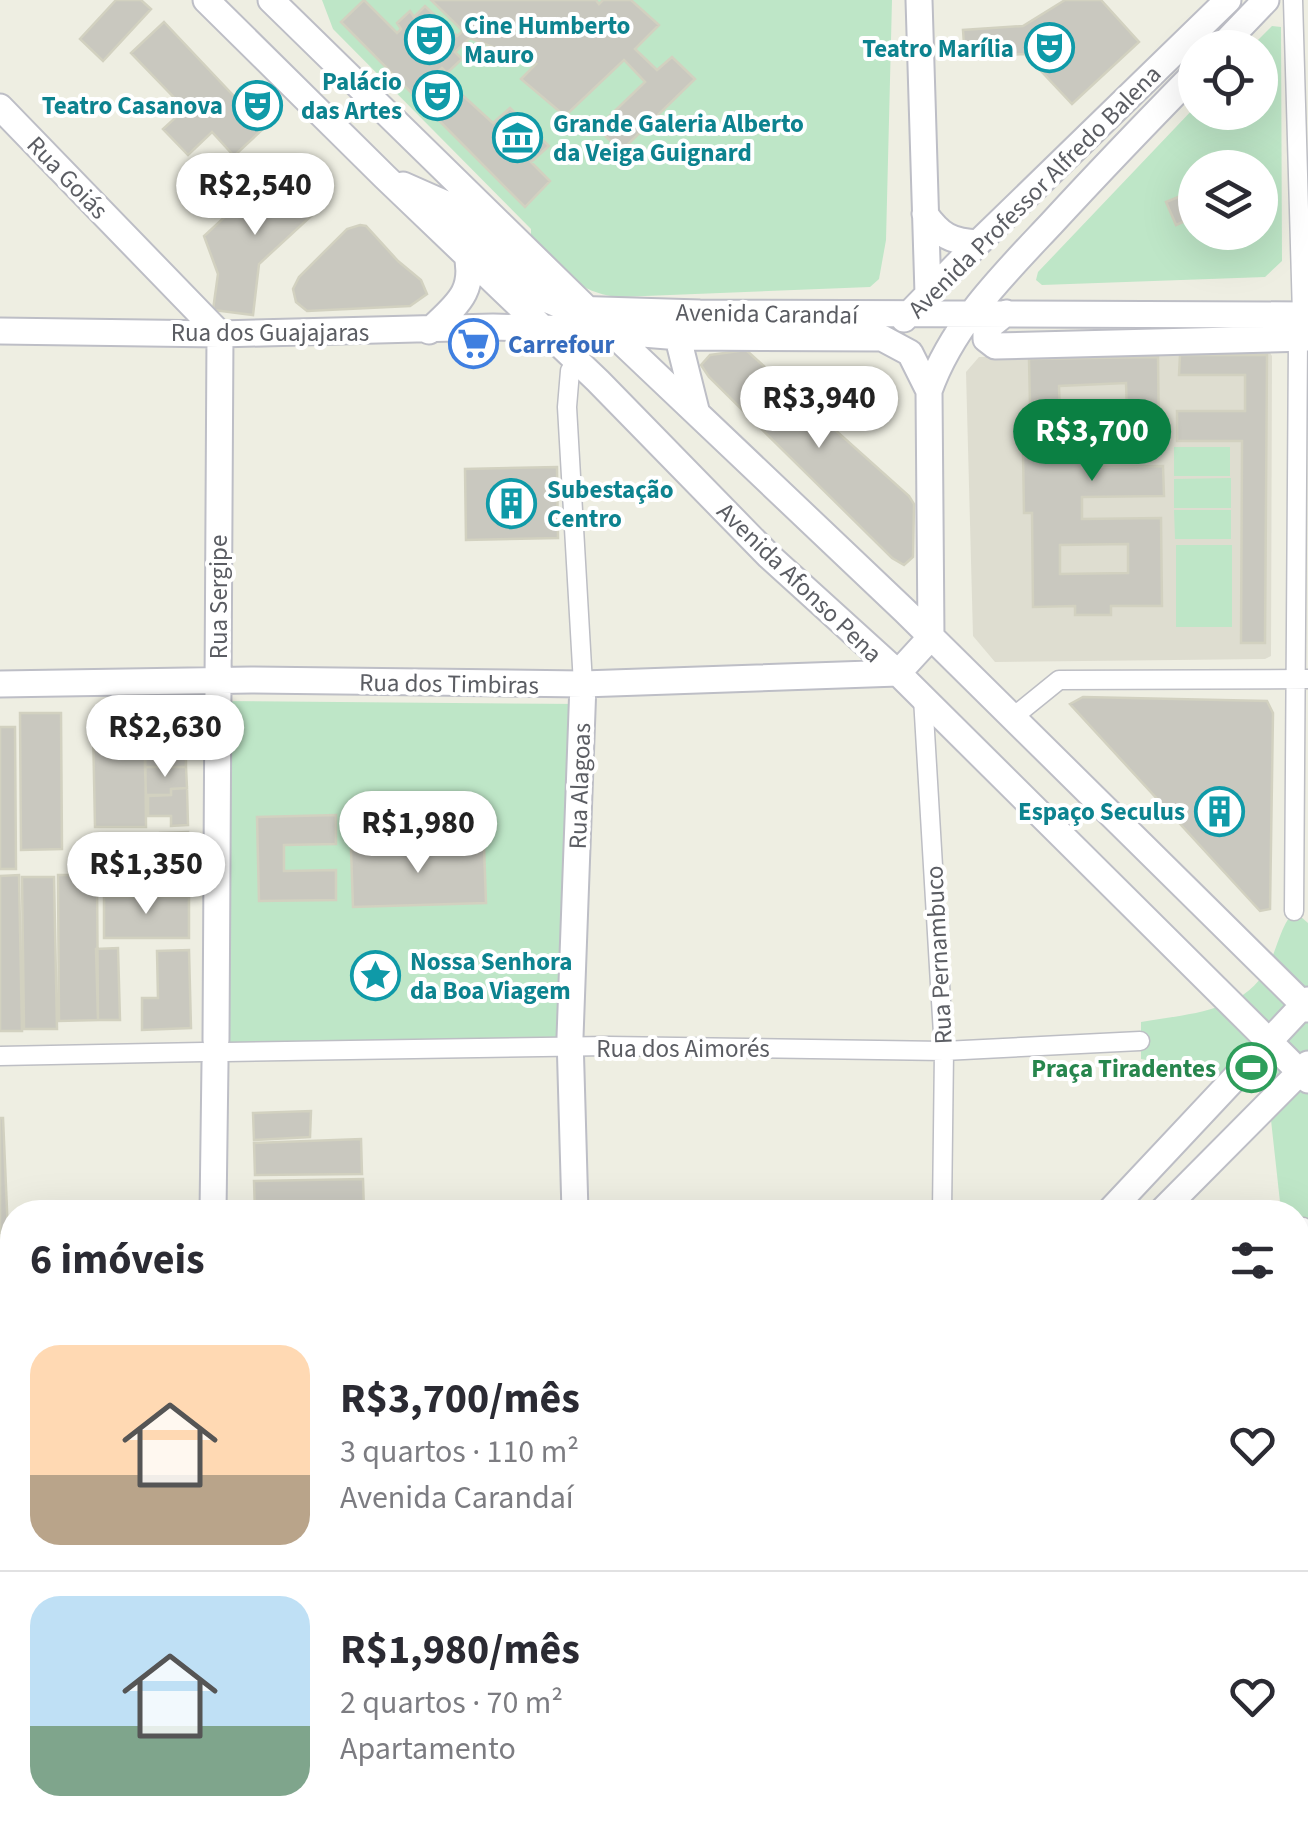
<!DOCTYPE html>
<html lang="pt">
<meta charset="utf-8">
<style>
body{margin:0;font-family:"Source Sans 3",sans-serif;background:#f2f2f3;color:#2b2b33;height:100vh;display:flex;flex-direction:column;font-size:38px;white-space:nowrap}
*{box-sizing:border-box;margin:0}
p{font-size:32px;color:#7c7c81}
.icon{flex:none;width:55px;height:55px;fill:none;stroke:currentColor;stroke-width:2;stroke-linecap:round;stroke-linejoin:round}
.map{position:relative;flex:1;overflow:hidden}
.sheet{position:absolute;left:0px;top:1200px;width:1310px;height:640px;display:flex;flex-direction:column;background:#fff;border-radius:40px 40px 0 0;box-shadow:0 10px 40px #0002}
.sheet>*{flex:none}
.fabs{position:absolute;left:1178px;top:30px;display:grid;gap:20px}
.fabs a{display:grid;place-items:center;width:100px;height:100px;border-radius:50%;background:#fff;box-shadow:0 10px 40px #0002;font-size:50px}
.price{position:absolute;translate:-50% -85px;padding:0 22px;border-radius:35px;background:#fff;color:#222;font-size:32px;line-height:65px;filter:drop-shadow(0 2px 5px #0008)}
.price::after{content:'';position:absolute;left:50%;top:60px;width:30px;height:22px;margin-left:-15px;background:inherit;clip-path:polygon(0 0,100% 0,50% 100%)}
.price.selected{background:#0b8043;color:#fff}
ul{padding:0;list-style:none}
li{display:flex;align-items:center;gap:30px;height:250px;padding:0 30px}
li+li{border-top:2px solid #e1e1e2}
li span{display:grid;place-items:center;flex:none;width:280px;height:200px;border-radius:30px;color:#555}
li>.icon{margin-inline-start:auto}
span .icon{width:120px;height:120px;fill:#fffc;stroke-width:1}
li b{font-size:42px}
h2{display:flex;justify-content:space-between;align-items:center;height:120px;padding:0 30px;font-size:42px}
.map>svg:first-child{display:block}
.education{fill:#deddd0}
.green{fill:#bee6c7;fill-rule:evenodd}
.building{fill:#c9c8bf;stroke:#d2d1c0;stroke-width:2.5;fill-rule:evenodd}
.lines{fill:none;stroke-linecap:round;stroke-linejoin:round}
.street-casing{stroke:#bdbec4;stroke-width:21}
.secondary-casing{stroke:#bdbec6;stroke-width:29}
.street{stroke:#fff;stroke-width:18}
.secondary{stroke:#fff;stroke-width:25}
.labels{text-anchor:middle;stroke-width:8;stroke-linejoin:round;paint-order:stroke}
.culture-label{font-size:25px;font-weight:bold;fill:#0d838f;stroke:#fff;text-anchor:start}
.street-label{font-size:25px;fill:#5b5d63;stroke:#fff}
.shop-label{font-size:25px;font-weight:bold;fill:#366cbe;stroke:#fff;text-anchor:start}
.leisure-label{font-size:25px;font-weight:bold;fill:#27864d;stroke:#fff;text-anchor:end}
</style>
<div class="map">
<svg width="1308" height="1840" viewBox="0 0 1308 1840">
<rect width="100%" height="100%" fill="#eeeee2"/>
<path class="education" d="M1269 351 1272 356 1271 656 1265 659 995 662 973 636 966 372 979 357Z"/>
<path class="green" d="M322 0H892L886 240 879 279 870 287 620 297C581 295 558 268 531 242V229L333 29Z
M1272 26 1281 27 1282 261 1265 277 1042 285 1036 280 1038 272 1195 107V112H1260V48L1251 47ZM1195 168H1260V232H1195Z
M1174 447H1230V476H1174Z
M1231 478V508H1174V479Z
M1174 510H1231V539H1175Z
M1176 545H1232V627H1176Z
M217 701 582 704 575 1035 552 1045H225Z
M1294 911 1308 923V1222L1298 1221V1212H1290L1280 1202 1269 1102 1245 1078 1141 1059V1022C1185 1014 1244 1013 1267 968 1278 948 1279 929 1294 911Z"/>
<path class="building" d="M116 0H141L151 9 103 61 80 39Z
M364 0 397 33 401 29 397 23 410 11 414 17 425 6 457 36 463 31 431 0H596L599 4 603 0H631L659 25 635 49 657 70 672 57 695 79 621 151 597 128 645 82 624 60 565 116 521 79 536 64 470 38 455 52 462 59 447 73 442 68 437 72 493 123 510 108 549 146 531 162 550 181 525 207 341 22Z
M1065 0H1101L1139 42 1072 104 1025 54 965 58 963 30 1023 26Z
M164 22 264 128 234 156 212 132 188 155 163 129 185 109 131 53Z
M1214 157 1218 168H1195L1194 165Z
M281 165 321 207 259 264 253 315 213 310 218 274 204 236Z
M1195 190V217L1176 225 1166 202Z
M360 225 366 226 398 261 421 280 427 294 410 306 307 311 296 302 293 289 299 277 347 229Z
M746 350 909 496 914 504 913 557 904 565 892 558 709 377 701 365 710 355Z
M1180 355H1267L1265 643H1241L1242 441H1177V411H1245V375H1179Z
M1158 357 1159 442 1081 443 1082 467 1163 466 1164 496 1082 497V519L1161 518 1162 606H1111V615H1075V606L1033 607 1032 513H1024L1023 450H1031L1029 359ZM1126 383 1127 412 1060 415 1059 386ZM1128 544V573L1060 574V545Z
M557 467 558 538 466 540 465 469Z
M1083 697 1267 701 1273 713 1270 909 1260 911 1070 704Z
M20 713H61L62 849 21 850Z
M186 725V767H145V726Z
M93 726H145L146 827H95Z
M0 727H15L16 869H0Z
M145 767H186L187 788 171 789V795H146Z
M187 788 188 825 171 826V816H148V796L171 795V789Z
M336 815V844L284 845V871L336 870V900L259 901 257 817Z
M188 832 189 863 134 865 133 842 160 841V833Z
M484 846 486 903 353 907 351 850Z
M186 869V892L138 893 137 870Z
M19 875 22 1031H0V876Z
M58 875H97L98 1020 59 1021Z
M22 877H54L57 1029H24Z
M104 897H189V938H104Z
M118 948 120 1020H98L96 949Z
M189 950 191 1028 142 1030V998H158L157 951Z
M311 1111 310 1137 254 1140 253 1113Z
M0 1118H3L8 1233H0Z
M361 1139 362 1174 255 1175 254 1143Z
M363 1179 364 1212H255L254 1181Z
M2 1445H12V1497H2Z
M48 1828H195V1832H187V1840H146V1833L117 1834V1840H54V1837H48Z"/>
<g class="lines">
<defs>
<path id="street" d="M1293 0 1302 315
M576 361 570 371 567 407 583 684
M923 698 944 1051 942 1212
M1012 718 1059 680 1308 679
M1294 911 1298 338
M226 1052 608 1046 944 1051 1140 1041
M0 1056 203 1052
M1303 1227 1305 1753
M0 1418H12
M1304 1776 1305 1840
M938 1828V1840"/>
<path id="secondary" d="M206 0 385 177 598 381 769 556 898 673 1308 1080
M271 0 588 310 905 611 1308 1009
M919 0 928 294
M1220 48 1266 0
M0 107 220 334 216 1040
M403 185 446 204 543 298 569 309 700 313 1308 315
M925 214C940 235 951 242 978 243
M1006 313 986 329V339L995 346 1308 338
M904 319 978 243 1228 0
M686 323 680 346 696 410
M0 331 220 334 493 327 581 329 680 337 882 338 910 353 929 391
M429 331C456 305 477 292 466 251
M898 673 931 637 929 391C952 325 1004 274 1051 224 1098 173 1146 123 1195 73
M0 684 251 680 583 684 898 673
M213 1212 215 1063
M575 1212 570 1037 583 684
M1109 1212 1308 1000
M1161 1212 1308 1064
M0 1803 9 1820V1840
M219 1828V1840
M591 1828V1840
M483 1840 496 1828
M510 1840 523 1828
M535 1840 547 1828
M559 1840 571 1828"/>
</defs>
<use href="#street" class="street-casing"/>
<use href="#secondary" class="secondary-casing"/>
<use href="#street" class="street"/>
<use href="#secondary" class="secondary"/>
</g>
<defs>
<symbol id="theatre-ring" viewBox="-11 -11 22 22"><circle r="9.5" fill="#fff" stroke="#0f9aa8" stroke-width="1.5"/><path d="M-5-5.5Q0-4 5-5.5V0Q5 5 0 6Q-5 5-5 0ZM-3.3-2.5H-1v1.5H-3.3ZM1-2.5H3.3v1.5H1ZM-2.8 1Q0 5.5 2.8 1Z" fill="#0f9aa8"/></symbol>
<symbol id="museum-ring" viewBox="-11 -11 22 22"><circle r="9.5" fill="#fff" stroke="#0f9aa8" stroke-width="1.5"/><path d="M0-6L6-3V-2H-6V-3ZM-5-1h2V3h-2ZM-1-1h2V3h-2ZM3-1h2V3H3ZM-6 4H6V6H-6Z" fill="#0f9aa8"/></symbol>
<symbol id="supermarket-ring" viewBox="-11 -11 22 22"><circle r="9.5" fill="#fff" stroke="#3f7fe0" stroke-width="1.5"/><path d="M-6-5.5h2.5l.6 2H6L4.5 2H-2.5L-4.4-4H-6ZM-1.5 3.2a1.3 1.3 0 1 0 .1 0ZM3 3.2a1.3 1.3 0 1 0 .1 0Z" fill="#3f7fe0"/></symbol>
<symbol id="building-ring" viewBox="-11 -11 22 22"><circle r="9.5" fill="#fff" stroke="#0f9aa8" stroke-width="1.5"/><path d="M-4-6H4V6H1V3H-1V6H-4ZM-2.5-4.3h1.7v1.8h-1.7ZM.8-4.3h1.7v1.8H.8ZM-2.5-1h1.7V.8h-1.7ZM.8-1h1.7V.8H.8Z" fill="#0f9aa8"/></symbol>
<symbol id="sight-ring" viewBox="-11 -11 22 22"><circle r="9.5" fill="#fff" stroke="#0f9aa8" stroke-width="1.5"/><path d="M0-6L1.8-2.2L6-1.7L2.9 1.2L3.7 5.4L0 3.3L-3.7 5.4L-2.9 1.2L-6-1.7L-1.8-2.2Z" fill="#0f9aa8"/></symbol>
<symbol id="stadium-ring" viewBox="-11 -11 22 22"><circle r="9.5" fill="#fff" stroke="#2e9e5b" stroke-width="1.5"/><path d="M0-5a6.5 5 0 1 0 0 10a6.5 5 0 1 0 0-10ZM-3.5-1.8h7v3.6h-7Z" fill="#2e9e5b"/></symbol>
</defs>
<g fill-rule="evenodd">
<use href="#theatre-ring" x="402" y="12" width="55" height="55"/>
<use href="#theatre-ring" x="1022" y="20" width="55" height="55"/>
<use href="#theatre-ring" x="410" y="68" width="55" height="55"/>
<use href="#theatre-ring" x="230" y="78" width="55" height="55"/>
<use href="#museum-ring" x="490" y="110" width="55" height="55"/>
<use href="#supermarket-ring" x="446" y="316" width="55" height="55"/>
<use href="#building-ring" x="484" y="476" width="55" height="55"/>
<use href="#building-ring" x="1192" y="784" width="55" height="55"/>
<use href="#sight-ring" x="348" y="948" width="55" height="55"/>
<use href="#stadium-ring" x="1224" y="1040" width="55" height="55"/>
</g>
<g class="labels">
<g class="culture-label">
<text x="464" y="34">Cine Humberto<tspan x="464" dy="29">Mauro</tspan></text>
<text x="1014" y="57" text-anchor="end">Teatro Marília</text>
<text x="402" y="90" text-anchor="end">Palácio<tspan x="402" dy="29">das Artes</tspan></text>
<text x="223" y="114" text-anchor="end">Teatro Casanova</text>
<text x="553" y="132">Grande Galeria Alberto<tspan x="553" dy="29">da Veiga Guignard</tspan></text>
<text x="547" y="498">Subestação<tspan x="547" dy="29">Centro</tspan></text>
<text x="1185" y="820" text-anchor="end">Espaço Seculus</text>
<text x="410" y="970">Nossa Senhora<tspan x="410" dy="29">da Boa Viagem</tspan></text>
</g>
<g class="street-label">
<text transform="translate(68 177) rotate(46)" y="9">Rua Goiás</text>
<text transform="translate(1034 191) rotate(-45)" y="9">Avenida Professor Alfredo Balena</text>
<text transform="translate(767 313) rotate(1)" y="9">Avenida Carandaí</text>
<text x="270" y="341">Rua dos Guajajaras</text>
<text transform="translate(800 582) rotate(44)" y="9">Avenida Afonso Pena</text>
<text transform="translate(218 597) rotate(-90)" y="9">Rua Sergipe</text>
<text transform="translate(449 683) rotate(1)" y="9">Rua dos Timbiras</text>
<text transform="translate(579 786) rotate(-88)" y="9">Rua Alagoas</text>
<text transform="translate(938 955) rotate(-93)" y="9">Rua Pernambuco</text>
<text x="683" y="1057">Rua dos Aimorés</text>
</g>
<g class="shop-label">
<text x="508" y="353">Carrefour</text>
</g>
<g class="leisure-label">
<text x="1216" y="1077">Praça Tiradentes</text>
</g>
</g>
</svg>
<div class="fabs">
<a><svg class="icon" aria-label="locate" viewBox="0 0 24 24"><circle cx="12" cy="12" r="6"/><path d="M12 2v4M12 18v4M2 12h4M18 12h4"/></svg></a>
<a><svg class="icon" aria-label="layers" viewBox="0 0 24 24"><path d="M12 4l9 5-9 5-9-5zM3 14l9 5 9-5"/></svg></a>
</div>
<b class="price" style="left:255px;top:238px">R$2,540</b>
<b class="price" style="left:819px;top:451px">R$3,940</b>
<b class="price selected" style="left:1092px;top:484px">R$3,700</b>
<b class="price" style="left:165px;top:780px">R$2,630</b>
<b class="price" style="left:418px;top:876px">R$1,980</b>
<b class="price" style="left:146px;top:917px">R$1,350</b>
<section class="sheet">
<h2>6 imóveis<svg class="icon" aria-label="filters" viewBox="0 0 24 24"><path d="M4 7h16M4 17h16"/><circle cx="9" cy="7" r="2"/><circle cx="15" cy="17" r="2"/></svg></h2>
<ul>
<li><span style="background:linear-gradient(#ffd9b3 65%,#b9a48a 0)"><svg class="icon" aria-label="home" viewBox="0 0 24 24"><path d="M3 11l9-7 9 7M6 9v11h12V9"/></svg></span><div><b>R$3,700/mês</b><p>3 quartos · 110 m²</p><p>Avenida Carandaí</p></div><svg class="icon" aria-label="heart" viewBox="0 0 24 24"><path d="M12 20l-8-8c-3-5 5-10 8-4 3-6 11-1 8 4z"/></svg></li>
<li><span style="background:linear-gradient(#bfe0f5 65%,#7fa58c 0)"><svg class="icon" aria-label="home" viewBox="0 0 24 24"><path d="M3 11l9-7 9 7M6 9v11h12V9"/></svg></span><div><b>R$1,980/mês</b><p>2 quartos · 70 m²</p><p>Apartamento</p></div><svg class="icon" aria-label="heart" viewBox="0 0 24 24"><path d="M12 20l-8-8c-3-5 5-10 8-4 3-6 11-1 8 4z"/></svg></li>
</ul>
</section>
</div>
